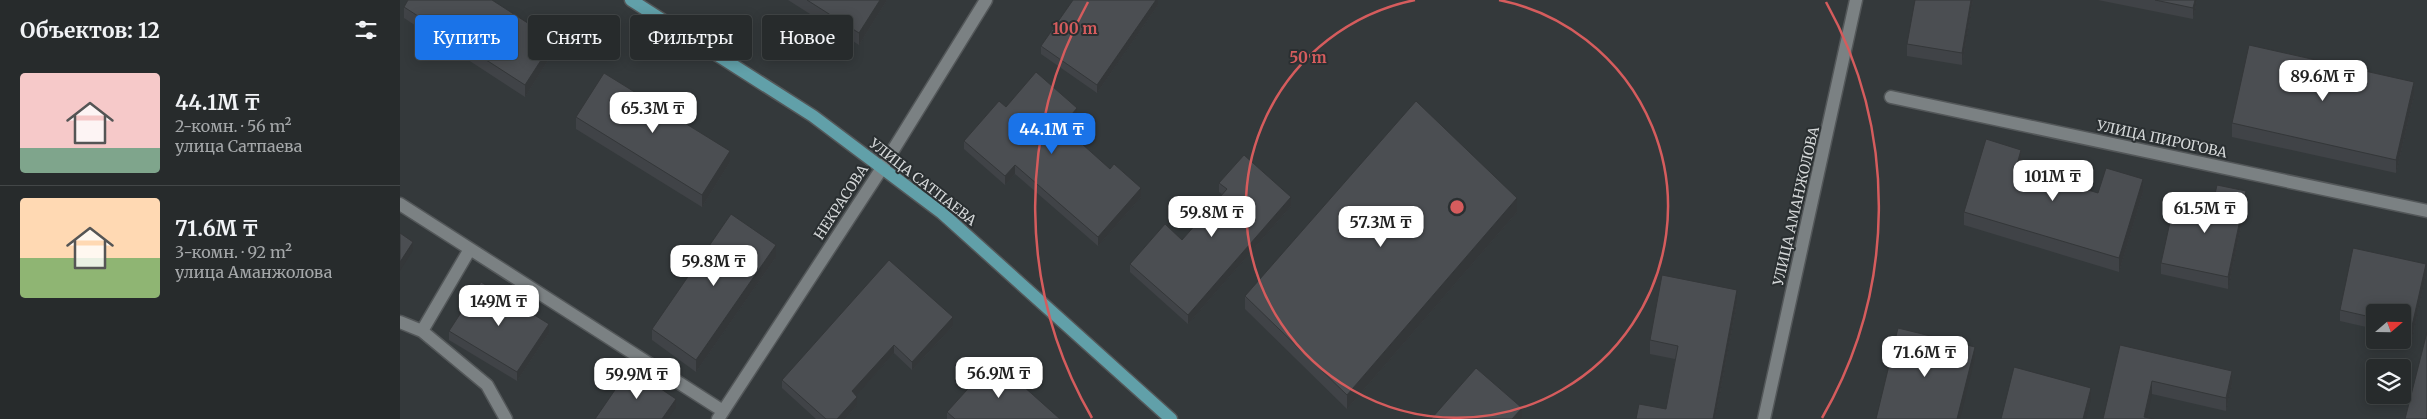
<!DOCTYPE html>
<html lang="ru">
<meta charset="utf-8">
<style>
body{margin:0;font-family:Merriweather,serif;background:#333738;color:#f1f3f6;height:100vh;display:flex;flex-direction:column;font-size:19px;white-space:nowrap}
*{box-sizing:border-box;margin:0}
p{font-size:16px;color:#a4a7a9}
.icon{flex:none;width:28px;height:28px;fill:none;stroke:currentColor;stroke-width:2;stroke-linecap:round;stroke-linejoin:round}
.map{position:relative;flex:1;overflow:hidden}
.side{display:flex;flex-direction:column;background:#272b2c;width:400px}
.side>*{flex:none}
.hud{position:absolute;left:15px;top:15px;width:475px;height:45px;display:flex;gap:10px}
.needle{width:32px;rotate:70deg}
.controls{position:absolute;left:1966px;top:304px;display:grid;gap:10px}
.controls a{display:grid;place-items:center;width:45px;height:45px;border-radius:5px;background:#272b2c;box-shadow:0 2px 12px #0003,0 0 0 1px #434748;font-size:25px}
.price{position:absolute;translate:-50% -42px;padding:0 11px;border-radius:10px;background:#fff;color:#222;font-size:16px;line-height:32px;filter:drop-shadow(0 1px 2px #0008)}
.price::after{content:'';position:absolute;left:50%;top:30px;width:15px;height:11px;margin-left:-8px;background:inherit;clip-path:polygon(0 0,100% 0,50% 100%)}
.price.current{background:#1a73e8;color:#fff}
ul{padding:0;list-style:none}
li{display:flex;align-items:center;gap:15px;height:125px;padding:0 20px}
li+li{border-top:1px solid #434748}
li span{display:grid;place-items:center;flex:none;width:140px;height:100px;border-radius:5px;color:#555}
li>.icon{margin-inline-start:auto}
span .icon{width:60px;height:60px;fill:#fffc;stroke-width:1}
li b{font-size:21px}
h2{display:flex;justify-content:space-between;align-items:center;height:60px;padding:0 20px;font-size:21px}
.pill{padding:0 18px;border-radius:5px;background:#272b2c;box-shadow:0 2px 12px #0003,0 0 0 1px #434748;font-size:18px;line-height:45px}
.pill.current{background:#1a73e8;color:#fff}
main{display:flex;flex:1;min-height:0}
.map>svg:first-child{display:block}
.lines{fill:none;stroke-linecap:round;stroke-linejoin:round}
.minor-casing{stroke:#535759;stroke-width:15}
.major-casing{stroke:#535759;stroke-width:15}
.minor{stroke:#7b8183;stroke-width:12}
.major{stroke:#61a0a9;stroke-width:12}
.wall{fill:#404347}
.shaded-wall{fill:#343739}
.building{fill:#4b4e52;stroke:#343739}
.ring{fill:none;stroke:#d55c5d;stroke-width:2.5}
.labels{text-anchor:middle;stroke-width:4;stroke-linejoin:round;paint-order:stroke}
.street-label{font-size:14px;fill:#d4d7d8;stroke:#2a2f31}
.centre{fill:#d55c5d;stroke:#2a2f31;stroke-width:2.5}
.ring-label{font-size:15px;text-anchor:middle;font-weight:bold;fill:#d55c5d;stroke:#2a2f31;stroke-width:4;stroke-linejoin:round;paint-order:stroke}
</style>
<main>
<section class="side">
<h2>Объектов: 12<svg class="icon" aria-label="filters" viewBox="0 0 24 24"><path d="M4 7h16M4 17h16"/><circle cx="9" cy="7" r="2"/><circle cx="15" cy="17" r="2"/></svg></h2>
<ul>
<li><span style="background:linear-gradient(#f6c9c9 75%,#7fa58c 0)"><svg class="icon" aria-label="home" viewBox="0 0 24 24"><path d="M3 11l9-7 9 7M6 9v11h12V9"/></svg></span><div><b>44.1M ₸</b><p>2-комн. · 56 m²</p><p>улица Сатпаева</p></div></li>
<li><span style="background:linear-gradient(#ffd9b3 60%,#8fb573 0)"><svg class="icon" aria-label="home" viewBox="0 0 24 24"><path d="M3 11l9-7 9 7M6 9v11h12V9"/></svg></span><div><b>71.6M ₸</b><p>3-комн. · 92 m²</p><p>улица Аманжолова</p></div></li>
</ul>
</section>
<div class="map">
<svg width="2027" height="419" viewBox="0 0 2027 419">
<rect width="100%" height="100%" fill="#34393b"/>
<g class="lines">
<defs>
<path id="minor" d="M1491 97 2027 211
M0 204 323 411
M0 322 22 331 87 385 106 419
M22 331 70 249
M318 419 482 168 586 0
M1364 419 1456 0"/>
<path id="major" d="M231 0 413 116 542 213 771 419"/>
</defs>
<use href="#minor" class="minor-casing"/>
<use href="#major" class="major-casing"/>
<use href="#minor" class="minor"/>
<use href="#major" class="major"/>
</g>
<path class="wall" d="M388 0H487L459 45Z
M758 0V5L697 93 641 54V46Z
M1573 0 1562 65 1507 56V44Z
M1698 0H1797L1793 19Z
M4 7 154 51 125 97 4 18Z
M2014 95 1996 173 1832 137V123Z
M606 107 677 117 666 130 741 197 698 246 615 174 605 185 564 149V141Z
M176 117 330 162 302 207 176 129Z
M1621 163 1620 169 1698 193 1743 192 1719 272 1564 225V212Z
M819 183 891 206 788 324 730 272V264L782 240 822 194 819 192Z
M1846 203 1828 289 1761 274V263L1811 212Z
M1117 212 947 409 845 309V296Z
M376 257 296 372 252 340V329Z
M2026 275 2012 338 2002 335V312H1975V329L1940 321V310Z
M1337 303 1315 419H1236L1266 409 1275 359 1250 354V340Z
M553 326 512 370 494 353 456 395 457 405 445 419H416L382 388V380Z
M49 331 149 333 117 381 49 340Z
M1720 345 1832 384 1826 411 1752 394 1703 419Z
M547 412 660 419H547Z"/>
<path class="shaded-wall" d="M480 0H487L459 45V33Z
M756 0H758V5L697 93V85Z
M1571 0H1573L1562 65V53Z
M1795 0H1797L1793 19V8Z
M154 40V51L125 97V85Z
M2014 82V95L1996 173V160Z
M677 108V117L662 135V126Z
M1621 150V163L1616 181V168Z
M330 151V162L302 207V195Z
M615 165V174L605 185V176Z
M1743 179V192L1719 272V258Z
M741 188V197L698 246V237Z
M1846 191V203L1828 289V277Z
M891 197V206L788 324V315Z
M1117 198V212L947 409V395Z
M13 242V250L0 271V262Z
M376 245V257L296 372V360Z
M2026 264V275L2012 338V326Z
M1337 290V303L1315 419H1313Z
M553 317V326L512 370V362Z
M149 324V333L117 381V372Z
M494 345V353L452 400V391Z
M1575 347V358L1560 419H1557Z
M1832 371V384L1826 411V398Z
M1752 381V394L1747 419 1744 417Z
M1691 388V399L1686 419H1683Z
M457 397V405L445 419H437Z
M276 399V407L268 419H262Z
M1122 408V417L1120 419H1112Z"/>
<path class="building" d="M8 0H92L154 40 125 85 4 7Z
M407 0H480L459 33Z
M673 0H756L697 85 641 46Z
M1515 0H1571L1562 53 1507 44Z
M1755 0H1795L1793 8Z
M1849 45 2014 82 1996 160 1832 123Z
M636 72 677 108 662 126 710 169 714 164 741 188 698 237 615 165 605 176 564 141 599 101 606 107Z
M204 73 330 151 302 195 176 117Z
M1016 101 1117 198 947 395 845 296Z
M1586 139 1621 150 1616 168 1698 193 1706 168 1743 179 1719 258 1564 212Z
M844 155 891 197 788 315 730 264 765 224 782 240 827 189 819 183Z
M1817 185 1846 191 1828 277 1761 263 1774 204 1811 212Z
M331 214 376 245 296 360 252 329Z
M0 233 13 242 0 262Z
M1953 248 2026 264 2012 326 2002 324V312H1975V318L1940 310Z
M489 260 553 317 512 362 494 345 452 391 457 397 437 419H426L382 380Z
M1262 275 1337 290 1313 419H1236L1239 404 1266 409 1278 346 1250 340Z
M81 282 149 324 117 372 49 331Z
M1498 328 1575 347 1557 419H1476Z
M2027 332V419H2005Z
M1720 345 1832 371 1826 398 1752 381 1744 417 1754 419H1703Z
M594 360 660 419H555L547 412Z
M1614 367 1691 388 1683 419H1601Z
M230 368 276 399 262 419H195Z
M1076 368 1122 408 1112 419H1031Z"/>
<g class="ring">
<path d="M1099 0A211 211 0 1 1 1015 0"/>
<path d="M692 418A422 422 0 0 1 688 2M1426 2A422 422 0 0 1 1422 418"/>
</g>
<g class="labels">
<g class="street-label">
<text transform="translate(1762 139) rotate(12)" y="5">УЛИЦА ПИРОГОВА</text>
<text transform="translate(523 182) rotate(38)" y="5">УЛИЦА САТПАЕВА</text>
<text transform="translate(441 202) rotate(-57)" y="5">НЕКРАСОВА</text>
<text transform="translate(1396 206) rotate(-77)" y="5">УЛИЦА АМАНЖОЛОВА</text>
</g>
</g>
<circle cx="1057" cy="207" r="8" class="centre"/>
<g class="ring-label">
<text x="675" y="34">100 m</text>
<text x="908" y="63">50 m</text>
</g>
</svg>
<div class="controls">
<a><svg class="needle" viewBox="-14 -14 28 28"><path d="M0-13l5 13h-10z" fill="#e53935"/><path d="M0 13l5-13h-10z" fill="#a4a7a9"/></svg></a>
<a><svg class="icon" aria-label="layers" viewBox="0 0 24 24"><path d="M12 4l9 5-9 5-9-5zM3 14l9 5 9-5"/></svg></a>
</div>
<b class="price" style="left:1923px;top:102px">89.6M ₸</b>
<b class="price" style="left:253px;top:134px">65.3M ₸</b>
<b class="price current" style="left:652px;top:155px">44.1M ₸</b>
<b class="price" style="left:1653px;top:202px">101M ₸</b>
<b class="price" style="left:1805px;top:234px">61.5M ₸</b>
<b class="price" style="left:812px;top:238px">59.8M ₸</b>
<b class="price" style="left:981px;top:248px">57.3M ₸</b>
<b class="price" style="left:314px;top:287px">59.8M ₸</b>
<b class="price" style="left:99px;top:327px">149M ₸</b>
<b class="price" style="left:1525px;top:378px">71.6M ₸</b>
<b class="price" style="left:599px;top:399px">56.9M ₸</b>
<b class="price" style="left:237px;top:400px">59.9M ₸</b>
<div class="hud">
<a class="pill current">Купить</a>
<a class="pill">Снять</a>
<a class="pill">Фильтры</a>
<a class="pill">Новое</a>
</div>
</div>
</main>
